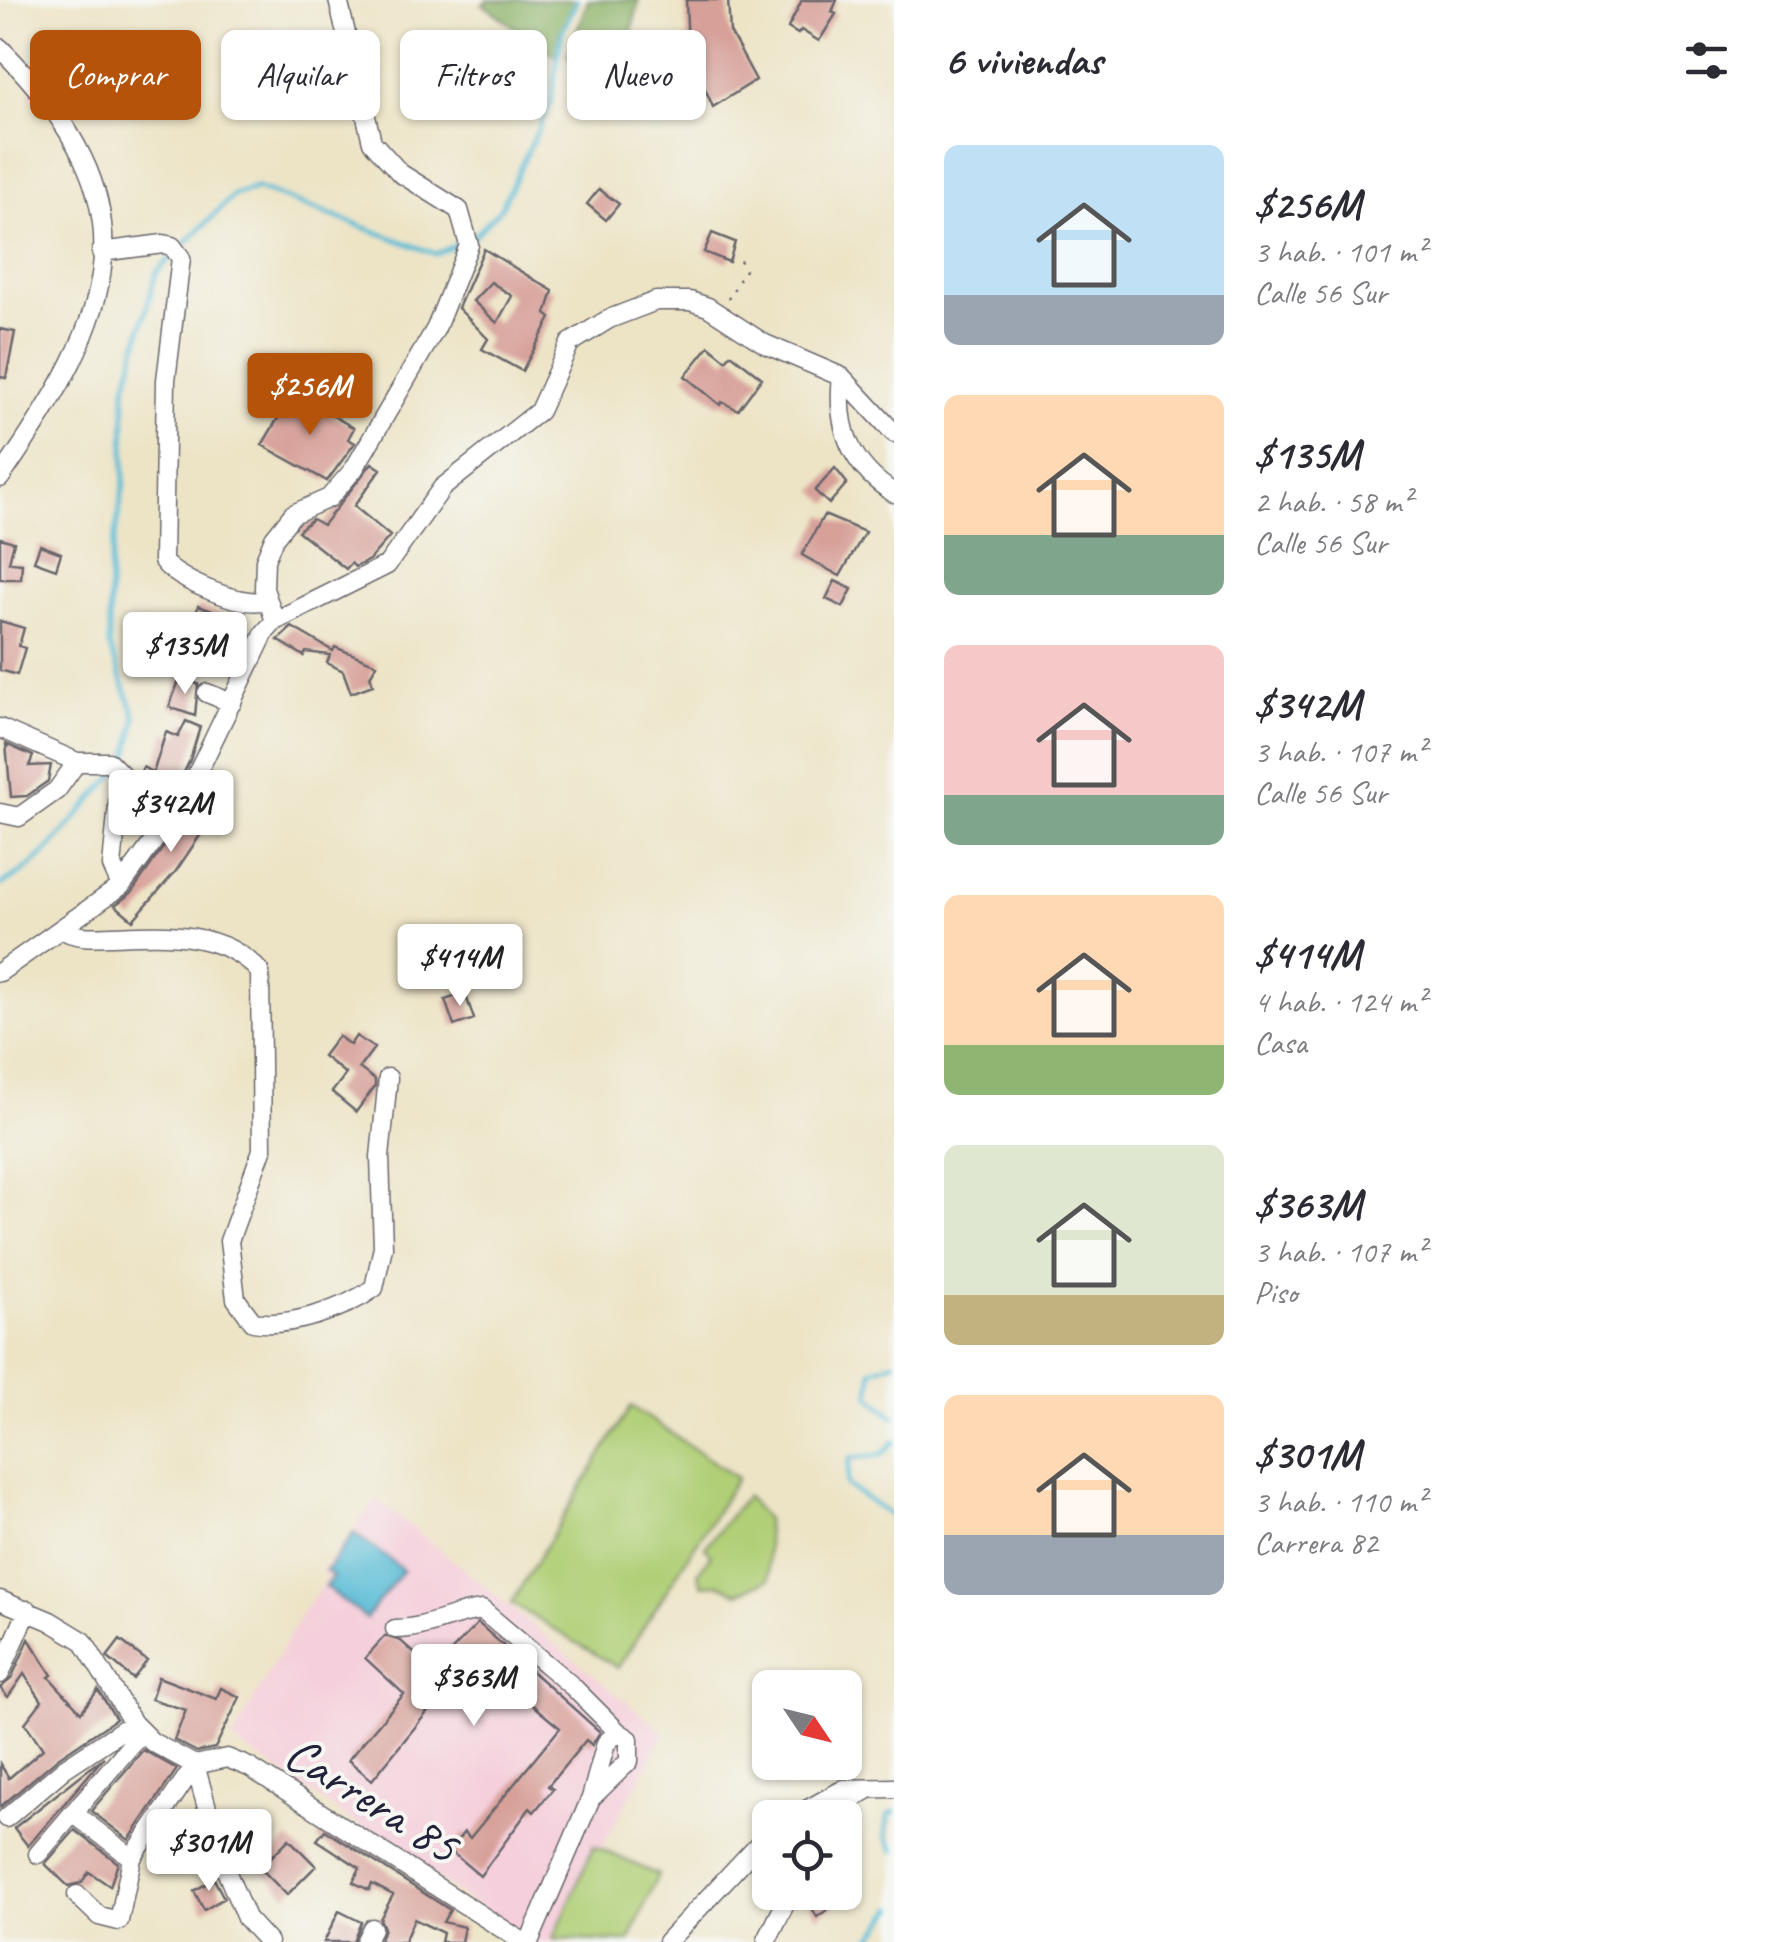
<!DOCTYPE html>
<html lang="es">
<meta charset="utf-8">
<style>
body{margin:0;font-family:Caveat,sans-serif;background:#f7f7f7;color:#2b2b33;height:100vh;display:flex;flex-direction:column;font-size:38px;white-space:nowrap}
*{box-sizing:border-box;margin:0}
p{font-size:32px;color:#7c7c81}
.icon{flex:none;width:55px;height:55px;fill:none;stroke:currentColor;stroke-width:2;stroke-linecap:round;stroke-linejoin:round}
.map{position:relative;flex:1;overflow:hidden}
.drawer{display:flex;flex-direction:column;background:#fff;width:890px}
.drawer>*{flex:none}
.hud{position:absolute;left:30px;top:30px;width:712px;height:90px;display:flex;gap:20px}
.needle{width:65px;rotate:125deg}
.fabs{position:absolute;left:752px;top:1670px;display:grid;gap:20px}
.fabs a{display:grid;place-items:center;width:110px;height:110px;border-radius:15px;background:#fff;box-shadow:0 2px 8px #0004;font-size:50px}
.price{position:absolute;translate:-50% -85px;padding:0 22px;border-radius:10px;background:#fff;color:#222;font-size:32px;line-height:65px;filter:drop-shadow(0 2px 5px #0008)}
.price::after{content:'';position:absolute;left:50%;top:60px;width:30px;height:22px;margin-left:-15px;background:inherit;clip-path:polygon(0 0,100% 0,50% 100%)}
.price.selected{background:#b45309;color:#fff}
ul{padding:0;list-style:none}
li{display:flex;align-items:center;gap:30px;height:250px;padding:0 50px}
li span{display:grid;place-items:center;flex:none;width:280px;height:200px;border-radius:15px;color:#555}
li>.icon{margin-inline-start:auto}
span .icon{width:120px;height:120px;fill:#fffc;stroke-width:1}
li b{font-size:42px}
h2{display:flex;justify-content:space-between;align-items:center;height:120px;padding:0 50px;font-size:42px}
.tag{padding:0 35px;border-radius:15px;background:#fff;box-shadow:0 2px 8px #0004;font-size:35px;line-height:90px}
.tag.selected{background:#b45309;color:#fff}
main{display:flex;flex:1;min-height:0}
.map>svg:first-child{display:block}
.built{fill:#f5cfdb}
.green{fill:#b0cf76;stroke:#697858;stroke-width:2.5}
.forest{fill:#8cb267;stroke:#576a51;stroke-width:2.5}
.water{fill:#58bcd6;stroke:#3d6f88;stroke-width:2.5}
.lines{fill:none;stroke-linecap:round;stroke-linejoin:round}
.stream{stroke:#58bcd6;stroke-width:5}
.building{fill:#d7a099;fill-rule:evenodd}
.minor-casing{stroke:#69666c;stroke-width:21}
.path{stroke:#69666c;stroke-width:2.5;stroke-dasharray:2.5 8;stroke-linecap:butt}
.minor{stroke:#fff;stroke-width:18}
.labels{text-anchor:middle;stroke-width:8;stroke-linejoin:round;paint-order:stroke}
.street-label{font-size:50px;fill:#22223b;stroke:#f6f6f2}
</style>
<main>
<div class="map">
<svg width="894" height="1942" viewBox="0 0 894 1942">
<rect width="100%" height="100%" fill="#f6f6f2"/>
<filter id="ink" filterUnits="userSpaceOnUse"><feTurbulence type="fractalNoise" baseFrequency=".01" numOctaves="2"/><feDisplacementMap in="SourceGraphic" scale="20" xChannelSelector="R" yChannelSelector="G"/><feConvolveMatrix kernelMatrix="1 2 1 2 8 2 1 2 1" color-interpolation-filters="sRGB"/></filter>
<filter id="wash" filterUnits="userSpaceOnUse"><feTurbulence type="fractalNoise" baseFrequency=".0048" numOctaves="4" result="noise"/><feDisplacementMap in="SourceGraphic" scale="40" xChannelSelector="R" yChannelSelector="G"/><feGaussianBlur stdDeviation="2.25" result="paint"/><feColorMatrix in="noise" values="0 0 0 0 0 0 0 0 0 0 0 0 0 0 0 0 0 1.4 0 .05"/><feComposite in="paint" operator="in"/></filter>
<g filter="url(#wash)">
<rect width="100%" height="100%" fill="#ede4c6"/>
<path class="built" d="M377 1499 665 1733 551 1942H530L232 1740 301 1614 328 1577 322 1571Z"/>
<path class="green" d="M631 1406 737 1478 618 1668 511 1603Z
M746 1496 766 1519 769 1579 738 1593 721 1584 702 1585 698 1573 711 1554 705 1547Z
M594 1846 658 1875 629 1942 553 1939Z"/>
<path class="forest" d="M487 0H576L560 33 556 57 483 4Z
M588 0H639L629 43 602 78 567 56Z"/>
<path class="water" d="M354 1533 403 1570 366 1618 325 1587 333 1576 326 1571Z"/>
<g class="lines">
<path class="stream" d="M126 768 136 718 109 645 110 566 124 483 125 390 156 273 234 195 257 188 436 254 472 238 501 208 551 102 562 32 577 0
M0 885C48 864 76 812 115 775
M894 1362 872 1370 870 1396 894 1417
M894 1442 881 1455 850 1458 847 1485 894 1518
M894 1812 888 1816 886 1835 894 1851
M869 1942 894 1908"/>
</g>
<g id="blocks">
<path class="building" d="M686 0H728L730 32 756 80 713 107 688 50Z
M802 0H837L832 12 836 14 819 41 801 30 798 34 788 28Z
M599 189 619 204 606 220 587 204Z
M712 233 735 242 729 262 704 252Z
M484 249 553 291 546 314 551 318 522 371 482 349 488 339 458 308ZM491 282 512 296 497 323 473 301Z
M0 329 15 332 6 378 0 377Z
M709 346 726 360 731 354 762 378 738 410 722 402 720 405 685 376Z
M293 393 354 428 348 439 355 443 327 481 262 445Z
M372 463 381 469 354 506 390 536 369 560 355 567 351 563 346 569 298 531 312 519 323 525Z
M835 468 847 483 829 504 815 491Z
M824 515 865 532 840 576 802 555Z
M0 538 14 542 9 562 22 563 21 579H0Z
M40 545 61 553 56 569 34 561Z
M835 581 852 589 843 607 826 599Z
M198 606 236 619 229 639 218 635 213 648 191 639Z
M0 621 24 628 19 646 25 648 17 675 0 670Z
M292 627 333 651 335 647 377 664 370 676 373 685 351 693 343 671 327 663 330 655 306 652 304 656 278 640Z
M180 678 198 684 195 716 169 707Z
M186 721 200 727 190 760 175 791 150 818 131 809 139 794 135 792 137 780 143 767 153 773 166 732 178 737Z
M6 744 33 756 29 766 51 765 48 781 27 796 11 797Z
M203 791 222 803 176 871 133 920 115 905 131 893Z
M465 993 474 1019 454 1026 445 1000Z
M338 1036 350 1045 356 1036 374 1048 359 1068 375 1080V1086L356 1112 332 1092 346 1074 323 1056Z
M478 1623 600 1732 592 1745 586 1740 548 1786 553 1789 534 1812 530 1808 480 1876 449 1850 464 1832 470 1838 560 1728 473 1656 372 1780 348 1760 404 1694 365 1658 385 1636 401 1641 433 1670Z
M29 1639 52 1675 49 1677 81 1712 98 1690 116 1719 58 1758 0 1807V1764L9 1778 43 1749 25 1723 42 1701 24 1674 8 1697 0 1688 11 1679Z
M120 1640 147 1661 133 1679 107 1657Z
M158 1677 216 1699 221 1688 240 1697 215 1748 197 1752 174 1740 186 1710 151 1699Z
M143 1750 177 1769 129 1840 91 1811Z
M104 1757 28 1846 14 1828Z
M75 1830 118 1863 110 1886 89 1872 81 1883 68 1886 45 1864Z
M325 1830 450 1910 443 1922 464 1927 461 1942H441L443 1933 414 1919 404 1942H379L384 1928 380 1919 393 1895 372 1884 369 1890 353 1882 360 1868 317 1840Z
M289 1839 316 1866 287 1895 260 1868Z
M214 1879 224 1898 204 1910 194 1891Z
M803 1892H831L837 1903 817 1917Z
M339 1911 361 1922 353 1942H324Z"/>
</g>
</g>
<g filter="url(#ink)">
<use href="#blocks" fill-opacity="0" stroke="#69666c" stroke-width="2.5"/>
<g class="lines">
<defs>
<path id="minor" d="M0 48C158 207 116 311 0 478
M101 252 163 244 172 246 181 258 166 380 163 561C175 580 248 610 267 599
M842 377C836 427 850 466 894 493
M275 621 264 589 265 560 274 538 293 514 329 498 354 469 436 328 469 245 459 210 400 173 372 142 338 0
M207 693 232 703
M0 728 77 762 57 790 19 817 0 813
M77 762H109L121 774 112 866 121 886
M63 929C85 953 202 906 260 972L262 1150 229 1241 236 1299 253 1322C289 1328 345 1309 374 1288L383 1247 380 1157 388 1078
M0 972 121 886 186 797 265 632 275 621 387 565 442 488 539 411 570 343 609 319 656 301H690L708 307 765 344 842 377 894 433
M0 1600 50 1621 83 1641 133 1723 152 1742 195 1765 227 1758 249 1767 523 1942
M395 1629C427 1629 452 1613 482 1610L572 1686 618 1732
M0 1674 28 1610
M195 1765 222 1861 246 1918 268 1942
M73 1813 132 1858
M6 1818 65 1768 133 1723
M792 1818 844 1789 894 1788
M844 1818 850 1800 869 1789
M38 1854 142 1732
M77 1895 99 1916 119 1921 132 1858 195 1765
M767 1940 791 1892
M365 1942 372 1928
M529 1942 591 1798 606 1743 618 1732 629 1739V1761L591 1798
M667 1942 770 1832"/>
</defs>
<use href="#minor" class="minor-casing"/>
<path class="path" d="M728 299 745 270 740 260"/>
<use href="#minor" class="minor"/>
</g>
</g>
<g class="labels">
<g class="street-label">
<text transform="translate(373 1798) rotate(32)" y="18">Carrera 85</text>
</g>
</g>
</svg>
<div class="fabs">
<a><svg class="needle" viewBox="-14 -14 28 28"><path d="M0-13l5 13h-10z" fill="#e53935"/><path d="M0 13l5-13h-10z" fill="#7c7c81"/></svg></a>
<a><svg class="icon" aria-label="locate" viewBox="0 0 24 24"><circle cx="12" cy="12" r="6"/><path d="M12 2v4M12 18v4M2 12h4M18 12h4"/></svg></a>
</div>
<b class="price selected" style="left:310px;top:438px">$256M</b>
<b class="price" style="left:185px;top:697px">$135M</b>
<b class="price" style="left:171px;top:855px">$342M</b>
<b class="price" style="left:460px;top:1009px">$414M</b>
<b class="price" style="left:474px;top:1729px">$363M</b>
<b class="price" style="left:209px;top:1894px">$301M</b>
<div class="hud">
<a class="tag selected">Comprar</a>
<a class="tag">Alquilar</a>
<a class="tag">Filtros</a>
<a class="tag">Nuevo</a>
</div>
</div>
<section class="drawer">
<h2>6 viviendas<svg class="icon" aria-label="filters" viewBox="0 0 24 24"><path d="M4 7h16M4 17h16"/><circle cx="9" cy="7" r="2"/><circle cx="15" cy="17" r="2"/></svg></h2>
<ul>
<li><span style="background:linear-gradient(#bfe0f5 75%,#9aa5b1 0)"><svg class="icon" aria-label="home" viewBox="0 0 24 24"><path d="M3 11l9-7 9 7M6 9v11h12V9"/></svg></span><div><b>$256M</b><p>3 hab. · 101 m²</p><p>Calle 56 Sur</p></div></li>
<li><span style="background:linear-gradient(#ffd9b3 70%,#7fa58c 0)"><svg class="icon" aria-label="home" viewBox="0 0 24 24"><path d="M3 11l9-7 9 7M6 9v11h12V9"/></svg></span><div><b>$135M</b><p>2 hab. · 58 m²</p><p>Calle 56 Sur</p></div></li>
<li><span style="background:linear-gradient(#f6c9c9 75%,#7fa58c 0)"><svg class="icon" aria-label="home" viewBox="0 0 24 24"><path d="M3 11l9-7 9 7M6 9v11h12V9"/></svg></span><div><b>$342M</b><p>3 hab. · 107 m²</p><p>Calle 56 Sur</p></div></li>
<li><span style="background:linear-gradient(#ffd9b3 75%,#8fb573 0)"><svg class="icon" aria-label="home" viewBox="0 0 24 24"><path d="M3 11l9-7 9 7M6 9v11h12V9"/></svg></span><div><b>$414M</b><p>4 hab. · 124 m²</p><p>Casa</p></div></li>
<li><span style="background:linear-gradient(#dfe7d0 75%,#c2b280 0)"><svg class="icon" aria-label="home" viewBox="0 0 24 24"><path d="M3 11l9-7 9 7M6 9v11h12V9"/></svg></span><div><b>$363M</b><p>3 hab. · 107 m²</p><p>Piso</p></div></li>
<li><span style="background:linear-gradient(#ffd9b3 70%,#9aa5b1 0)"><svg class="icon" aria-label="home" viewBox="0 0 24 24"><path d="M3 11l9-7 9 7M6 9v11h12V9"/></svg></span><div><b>$301M</b><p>3 hab. · 110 m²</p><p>Carrera 82</p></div></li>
</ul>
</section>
</main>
